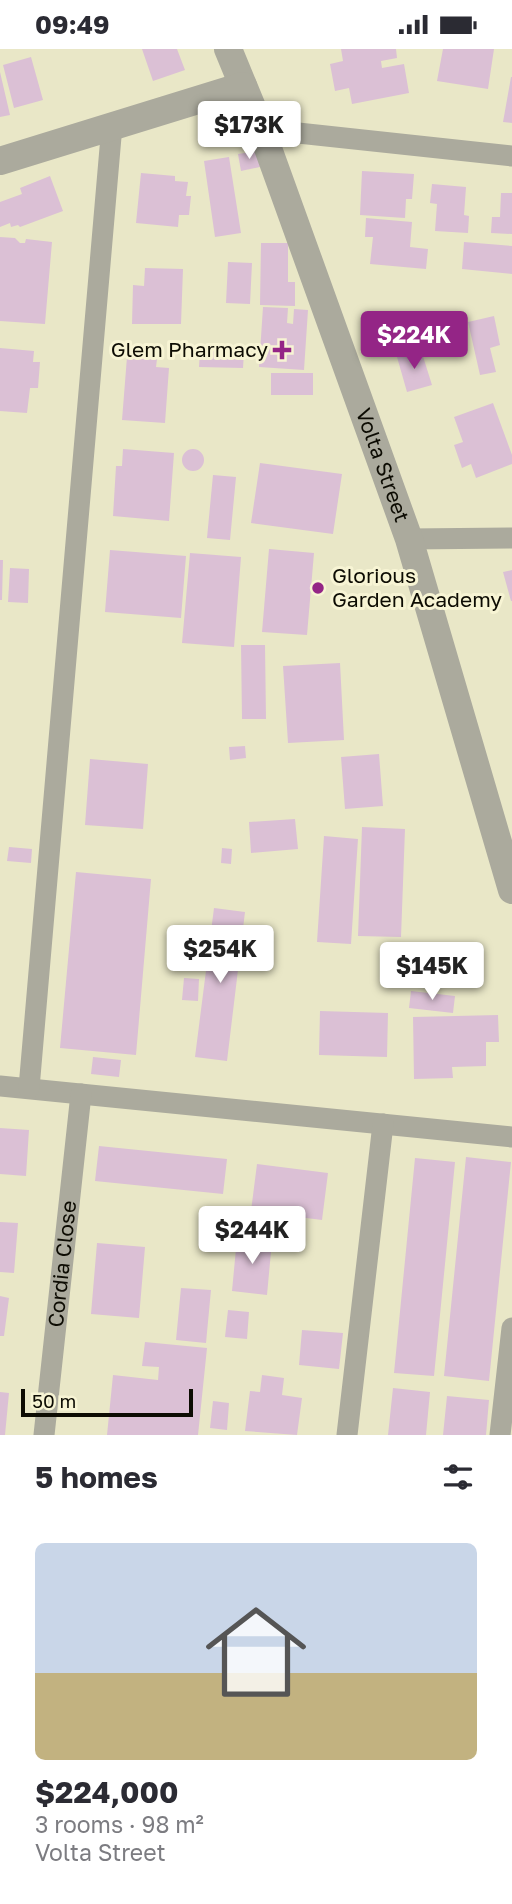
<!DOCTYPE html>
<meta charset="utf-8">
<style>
body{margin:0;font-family:"Golos Text",sans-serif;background:#f2f2f3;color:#2b2b33;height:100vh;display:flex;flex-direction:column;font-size:26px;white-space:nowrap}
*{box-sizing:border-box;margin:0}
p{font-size:23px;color:#7c7c81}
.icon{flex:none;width:38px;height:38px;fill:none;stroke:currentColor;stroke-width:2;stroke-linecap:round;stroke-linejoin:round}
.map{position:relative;height:1386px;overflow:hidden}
.panel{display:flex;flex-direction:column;background:#fff;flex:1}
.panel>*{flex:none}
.scale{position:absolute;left:21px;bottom:18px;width:172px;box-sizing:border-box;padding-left:7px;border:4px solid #0d0c03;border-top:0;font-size:19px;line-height:24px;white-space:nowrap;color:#0d0c03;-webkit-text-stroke:5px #f7f4d4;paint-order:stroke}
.price{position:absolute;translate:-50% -60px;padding:0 16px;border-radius:7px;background:#fff;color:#222;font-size:23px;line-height:46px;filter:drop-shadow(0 2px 4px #0008)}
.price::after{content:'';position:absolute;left:50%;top:42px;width:21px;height:16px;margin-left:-10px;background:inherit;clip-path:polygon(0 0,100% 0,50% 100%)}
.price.selected{background:#942586;color:#fff}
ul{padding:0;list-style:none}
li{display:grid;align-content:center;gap:14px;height:371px;padding:0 35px}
li span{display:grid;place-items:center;height:217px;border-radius:10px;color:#555}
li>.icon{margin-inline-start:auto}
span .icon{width:126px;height:126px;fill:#fffc;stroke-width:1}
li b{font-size:30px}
h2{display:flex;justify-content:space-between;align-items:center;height:84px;padding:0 35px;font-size:30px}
.status{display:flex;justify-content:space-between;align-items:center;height:49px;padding:0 35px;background:#fff;direction:ltr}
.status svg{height:19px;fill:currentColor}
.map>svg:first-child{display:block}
.building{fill:#dbc0d5}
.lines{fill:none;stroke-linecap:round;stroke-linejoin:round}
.minor{stroke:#abaa9d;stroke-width:21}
.tertiary{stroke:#abaa9d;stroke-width:28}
.poi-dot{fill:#942586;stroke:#f7f4d4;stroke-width:2.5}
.labels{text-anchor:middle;stroke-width:6;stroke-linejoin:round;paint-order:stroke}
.poi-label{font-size:21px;fill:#0d0c03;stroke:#f7f4d4;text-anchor:end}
.street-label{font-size:21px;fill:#0d0c03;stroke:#f7f4d4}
</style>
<div class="status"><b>09:49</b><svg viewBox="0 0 49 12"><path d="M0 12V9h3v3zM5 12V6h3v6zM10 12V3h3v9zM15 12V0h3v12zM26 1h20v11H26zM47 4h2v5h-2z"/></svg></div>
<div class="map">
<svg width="512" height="1386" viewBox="0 0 512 1386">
<rect width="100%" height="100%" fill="#e9e7c7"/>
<path class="building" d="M142 0H177L185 21 153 32Z
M341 0H396L397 9 381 12 382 19 404 15 409 44 352 55 349 39 335 42 330 15 343 12Z
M443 0H494L488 40 437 32Z
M31 8 43 51 14 59 3 16Z
M0 23 10 66 0 68Z
M511 28H512V74L503 73Z
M257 102 260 118 241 122 238 105Z
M229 108 241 184 215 188 204 112Z
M362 122 414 125 412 150H406L405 169 360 166Z
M141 124 175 127V132L188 133 186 147H191L189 166H179L178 178 136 174Z
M50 127 63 162 20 178 18 176 11 178 10 174 0 178V153L22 145 20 139Z
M432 135 466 138 464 166 469 167 468 184 435 182 437 155 430 154Z
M501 144H512V185L491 184 492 168H500Z
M366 169 412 173 410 198 428 200 426 220 370 215 373 188H365Z
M0 188 15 189 20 194H25L26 190 52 193 45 275 0 272Z
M464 193 512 197V225L462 220Z
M261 194H288V233H295V257L260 256Z
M228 213 252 214 250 255 226 254Z
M145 219 183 220 181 275H132L133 236 144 237Z
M263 258 288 259 287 274 293 275 294 260 308 261 304 321 259 318Z
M494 267 500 296 490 299 496 323 480 326 468 273Z
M0 299 34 302 33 313H40L38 339H30L27 364 0 362Z
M421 301 432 336 407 343 397 308Z
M200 302 244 303 243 319 199 318Z
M127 308 157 310 156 318 169 319 165 374 122 371Z
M271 324H313V346H271Z
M493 354 512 406V415L476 429 471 415 462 419 454 396 463 393 454 368Z
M123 400 174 404 169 472 113 467 116 417H122Z
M182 411a11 11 0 1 1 22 0a11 11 0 1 1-22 0Z
M260 414 342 425 333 485 251 474Z
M213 426 236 428 230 491 207 489Z
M269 500 314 504 307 586 262 583Z
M110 501 186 507 181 569 105 563Z
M190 504 241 508 234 598 182 594Z
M0 511H3L2 551H0Z
M10 519 29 520 28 554 8 553Z
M512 521V552H511L503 523Z
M241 596H265L266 670H242Z
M340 614 344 691 288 694 283 617Z
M245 697 246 709 230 711 229 698Z
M379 705 383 757 345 760 341 708Z
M90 710 148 715 143 780 85 776Z
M295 770 298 800 251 804 249 773Z
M362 778 405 780 401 888 358 887Z
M324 787 358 790 351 895 317 893Z
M9 798 32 800 31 814 7 812Z
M222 799 232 800 231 815 221 814Z
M76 823 151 830 136 1006 60 999Z
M214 859 245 863 227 1012 195 1008Z
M184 929 199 930 198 952 182 951Z
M411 942 455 947 453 964 409 959Z
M320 962 388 964 387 1008 319 1006Z
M498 966 499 993H486V1017L452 1018 453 1029 414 1030 413 968Z
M93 1008 121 1011 119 1028 91 1025Z
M0 1079 29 1081 26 1127 0 1125Z
M99 1097 227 1110 223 1145 95 1132Z
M466 1108 511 1113 489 1332 444 1327Z
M415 1109 455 1113 434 1327 394 1324Z
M257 1115 328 1124 322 1171 251 1162Z
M0 1173 18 1174 14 1224 0 1223Z
M237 1189 272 1192 267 1246 232 1242Z
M97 1194 145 1198 139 1269 91 1265Z
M181 1239 211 1241 206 1294 176 1291Z
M0 1247 9 1249 4 1287H0Z
M228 1261 249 1263 247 1290 225 1288Z
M302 1281 343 1284 339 1320 299 1316Z
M145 1293 207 1299 198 1386H107L113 1326 158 1331 159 1318 142 1317Z
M262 1326 284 1329 282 1346 302 1349 297 1386 245 1382 250 1342 260 1343Z
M393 1339 430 1343 426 1386H388Z
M0 1343 9 1344 5 1386H0Z
M447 1347 489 1351 486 1386H443Z
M213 1352 229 1354 227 1381 210 1379Z"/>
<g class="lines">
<g class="minor">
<path d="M261 80 512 107"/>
<path d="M409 490 512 489"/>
<path d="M0 1037 512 1088"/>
<path d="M29 1039 112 76"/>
<path id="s1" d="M44 1386 81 1045"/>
<path d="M347 1386 383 1075"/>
<path d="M500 1386 512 1279"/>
</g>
<g class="tertiary">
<path id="s2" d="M228 0 261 80 409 490 512 841"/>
<path d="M0 112 243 37"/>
</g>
</g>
<g class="poi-dot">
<path d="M278.5 290.5h7v7h7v7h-7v7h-7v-7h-7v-7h7z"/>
<circle cx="318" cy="539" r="7"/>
</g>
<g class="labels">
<g class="poi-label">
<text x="268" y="308">Glem Pharmacy</text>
<text x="332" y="534" text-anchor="start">Glorious<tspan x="332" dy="24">Garden Academy</tspan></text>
</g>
<g class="street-label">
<text dy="7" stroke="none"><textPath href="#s2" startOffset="444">Volta Street</textPath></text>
<text dy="7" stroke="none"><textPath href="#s1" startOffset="172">Cordia Close</textPath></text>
</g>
</g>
</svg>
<div class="scale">50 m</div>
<b class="price" style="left:249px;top:112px">$173K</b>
<b class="price selected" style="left:414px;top:322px">$224K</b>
<b class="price" style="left:220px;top:936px">$254K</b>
<b class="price" style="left:432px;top:953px">$145K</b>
<b class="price" style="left:252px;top:1217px">$244K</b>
</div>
<section class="panel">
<h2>5 homes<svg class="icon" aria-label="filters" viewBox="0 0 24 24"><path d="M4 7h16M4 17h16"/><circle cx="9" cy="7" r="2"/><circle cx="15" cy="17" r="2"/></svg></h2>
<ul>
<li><span style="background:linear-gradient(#c9d6e8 60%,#c2b280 0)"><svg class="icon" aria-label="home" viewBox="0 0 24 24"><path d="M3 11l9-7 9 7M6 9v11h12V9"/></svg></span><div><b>$224,000</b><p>3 rooms · 98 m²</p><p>Volta Street</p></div></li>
</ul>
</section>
